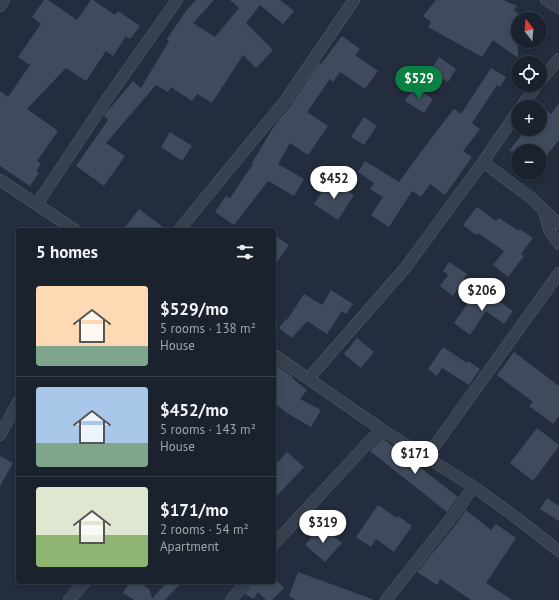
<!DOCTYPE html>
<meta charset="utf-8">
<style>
body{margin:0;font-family:"PT Sans",sans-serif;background:#272f3a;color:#f1f3f6;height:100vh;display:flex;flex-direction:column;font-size:15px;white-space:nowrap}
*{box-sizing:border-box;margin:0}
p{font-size:13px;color:#9fa4aa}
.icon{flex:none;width:22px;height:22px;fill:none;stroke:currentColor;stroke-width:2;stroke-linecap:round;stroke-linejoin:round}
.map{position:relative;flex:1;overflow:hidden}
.sheet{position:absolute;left:16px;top:228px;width:260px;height:356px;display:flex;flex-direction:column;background:#1a222e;border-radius:4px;box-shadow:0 2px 6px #0003,0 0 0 1px #383f4a}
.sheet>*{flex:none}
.needle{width:26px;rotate:344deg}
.buttons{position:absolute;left:511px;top:12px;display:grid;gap:8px}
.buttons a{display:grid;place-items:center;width:36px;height:36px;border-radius:50%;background:#1a222e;box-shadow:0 2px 6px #0003,0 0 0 1px #383f4a;font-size:20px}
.price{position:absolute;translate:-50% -34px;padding:0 9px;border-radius:14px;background:#fff;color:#222;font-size:13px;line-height:26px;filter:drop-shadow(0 1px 2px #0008)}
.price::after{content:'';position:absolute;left:50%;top:24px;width:12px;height:9px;margin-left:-6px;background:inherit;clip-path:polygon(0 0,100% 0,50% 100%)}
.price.selected{background:#0b8043;color:#fff}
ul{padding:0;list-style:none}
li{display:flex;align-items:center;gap:12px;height:100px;padding:0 20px}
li+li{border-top:1px solid #383f4a}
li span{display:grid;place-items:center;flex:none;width:112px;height:80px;border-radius:4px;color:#555}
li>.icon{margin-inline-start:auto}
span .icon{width:48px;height:48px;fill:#fffc;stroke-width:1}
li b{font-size:17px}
h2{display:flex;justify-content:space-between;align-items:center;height:48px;padding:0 20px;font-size:17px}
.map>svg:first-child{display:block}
.building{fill:#3f4b5d}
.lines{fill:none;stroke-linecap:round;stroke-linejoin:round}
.minor-casing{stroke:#535b69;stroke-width:12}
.minor{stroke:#37404e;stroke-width:11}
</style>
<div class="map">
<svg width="559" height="600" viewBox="0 0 559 600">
<rect width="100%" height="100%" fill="#232d3e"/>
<path class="building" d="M44 0H48L77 20 91 0H93L115 15 118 11 140 26 130 39 126 36 113 56 106 51 86 81 66 68 27 109 58 131 37 161 41 164 36 171 39 173 30 186 0 166V91L8 97 30 65 18 57 41 24 32 17Z
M196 0H214L193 23 215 37 239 8 230 0H280L294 11 283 24 260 5 246 23 273 50 256 68 243 55 212 103 197 94 192 101 171 87 168 92 156 85 106 143 125 156 104 186 76 166 108 120 104 116 106 113 133 81 141 88 169 41 167 39 186 11Z
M436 0H503L517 6 514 10 518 13V58L493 40 482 57 428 27 431 22 423 16Z
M342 36 360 49 355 55 378 71 365 89 340 72 333 82 330 79 307 112 328 126 308 155 290 143 278 164 304 179 294 196 268 181 234 225 215 212 226 196 230 198 253 164 252 163 274 126 291 105 319 63 321 64Z
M439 57 456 69 448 82 430 71Z
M491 68 506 77 500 87 497 85 472 123 480 129 463 151 472 157 445 195 430 184 421 197 412 191 389 227 371 215 383 197 370 189 374 183 358 172 365 161 399 182 432 137 454 109 461 114Z
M414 87 433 99 424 113 405 101Z
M559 103V140L540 164V151H509L526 129H540V105L551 114Z
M364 117 377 126 364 145 351 137Z
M170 132 192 146 182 161 161 147Z
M330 180 354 195 338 220 314 204Z
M477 207 496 221 499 218 519 231 520 229 533 238 521 254 524 256 508 277 493 265 504 251 478 233 476 235 463 225Z
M139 209 167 230H123Z
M274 235 289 245 274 266Z
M449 262 467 274 453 296 440 286 448 275 443 271Z
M331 290 353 304 346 314 342 311 327 334 307 321 292 338 279 328 286 319 287 320 304 294 322 305Z
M483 290 513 311 504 324 486 311 470 335 454 323 471 299 475 302Z
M357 338 374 352 361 368 344 354Z
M443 347 467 363 468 361 480 369 469 385 442 368 437 376 428 369Z
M514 352 559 386V416L553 424 529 406 533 402 497 375Z
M274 364 293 377 292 378 307 390 300 399 321 410 311 427 287 413 274 403Z
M537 428 559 445V446L533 481 510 463Z
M382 438 458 497 447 512 370 451Z
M287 452 304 467 274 499V466Z
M0 456 13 463 0 486Z
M547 498 559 506V521L540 509Z
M378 505 397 518 398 516 412 526 394 552 376 539 371 547 356 537Z
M466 510 491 530 496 524 516 538 486 583 512 600H471L440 579 437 585 417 572 458 522Z
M321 526 342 543 325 562 305 545Z
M298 572 372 599V600H295L289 596Z
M130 582H138L150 590 152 599 167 582H182L165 600H134L123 593Z
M253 582H278L284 588 272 600H266L258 592 254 599 245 594 251 586Z"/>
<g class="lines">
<defs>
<path id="minor" d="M546 0 559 8
M0 6 4 0
M540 81 559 59
M521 107 537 85
M483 162 531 198 559 224
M0 180 75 230
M37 204 107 99 177 0
M544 212 549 230 559 244
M179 230 285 101 354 0
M274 355 381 429 471 485 518 519 559 551
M309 378 406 267 483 162 518 111
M0 435 18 402
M426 458 559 273
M274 544 381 429
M69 600 85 582
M231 600 246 582
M386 600 459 508 470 491 471 485"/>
</defs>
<use href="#minor" class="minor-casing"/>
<use href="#minor" class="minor"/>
</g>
</svg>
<div class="buttons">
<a><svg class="needle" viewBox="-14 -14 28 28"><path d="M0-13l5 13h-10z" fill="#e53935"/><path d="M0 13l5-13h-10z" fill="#9fa4aa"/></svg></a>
<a><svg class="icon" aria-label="locate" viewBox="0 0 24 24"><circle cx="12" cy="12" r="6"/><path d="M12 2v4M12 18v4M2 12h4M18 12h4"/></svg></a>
<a>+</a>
<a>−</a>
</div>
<b class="price selected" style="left:419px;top:100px">$529</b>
<b class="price" style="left:334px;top:200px">$452</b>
<b class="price" style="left:482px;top:312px">$206</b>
<b class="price" style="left:415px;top:475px">$171</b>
<b class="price" style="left:323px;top:544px">$319</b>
<section class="sheet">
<h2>5 homes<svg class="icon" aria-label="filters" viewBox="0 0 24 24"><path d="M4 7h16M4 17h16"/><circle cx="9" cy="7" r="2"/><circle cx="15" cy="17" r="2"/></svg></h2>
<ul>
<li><span style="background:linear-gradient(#ffd9b3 75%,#7fa58c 0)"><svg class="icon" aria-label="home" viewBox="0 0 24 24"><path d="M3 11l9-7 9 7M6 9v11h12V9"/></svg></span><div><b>$529/mo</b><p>5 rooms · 138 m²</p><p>House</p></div></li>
<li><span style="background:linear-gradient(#a9c7e8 70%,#7fa58c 0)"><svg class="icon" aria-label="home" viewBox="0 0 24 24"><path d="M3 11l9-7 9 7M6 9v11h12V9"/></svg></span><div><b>$452/mo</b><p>5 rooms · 143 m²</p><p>House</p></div></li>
<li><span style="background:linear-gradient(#dfe7d0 60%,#8fb573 0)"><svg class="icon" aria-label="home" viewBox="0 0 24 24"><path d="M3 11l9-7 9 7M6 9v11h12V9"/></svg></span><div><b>$171/mo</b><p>2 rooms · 54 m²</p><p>Apartment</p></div></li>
</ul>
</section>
</div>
